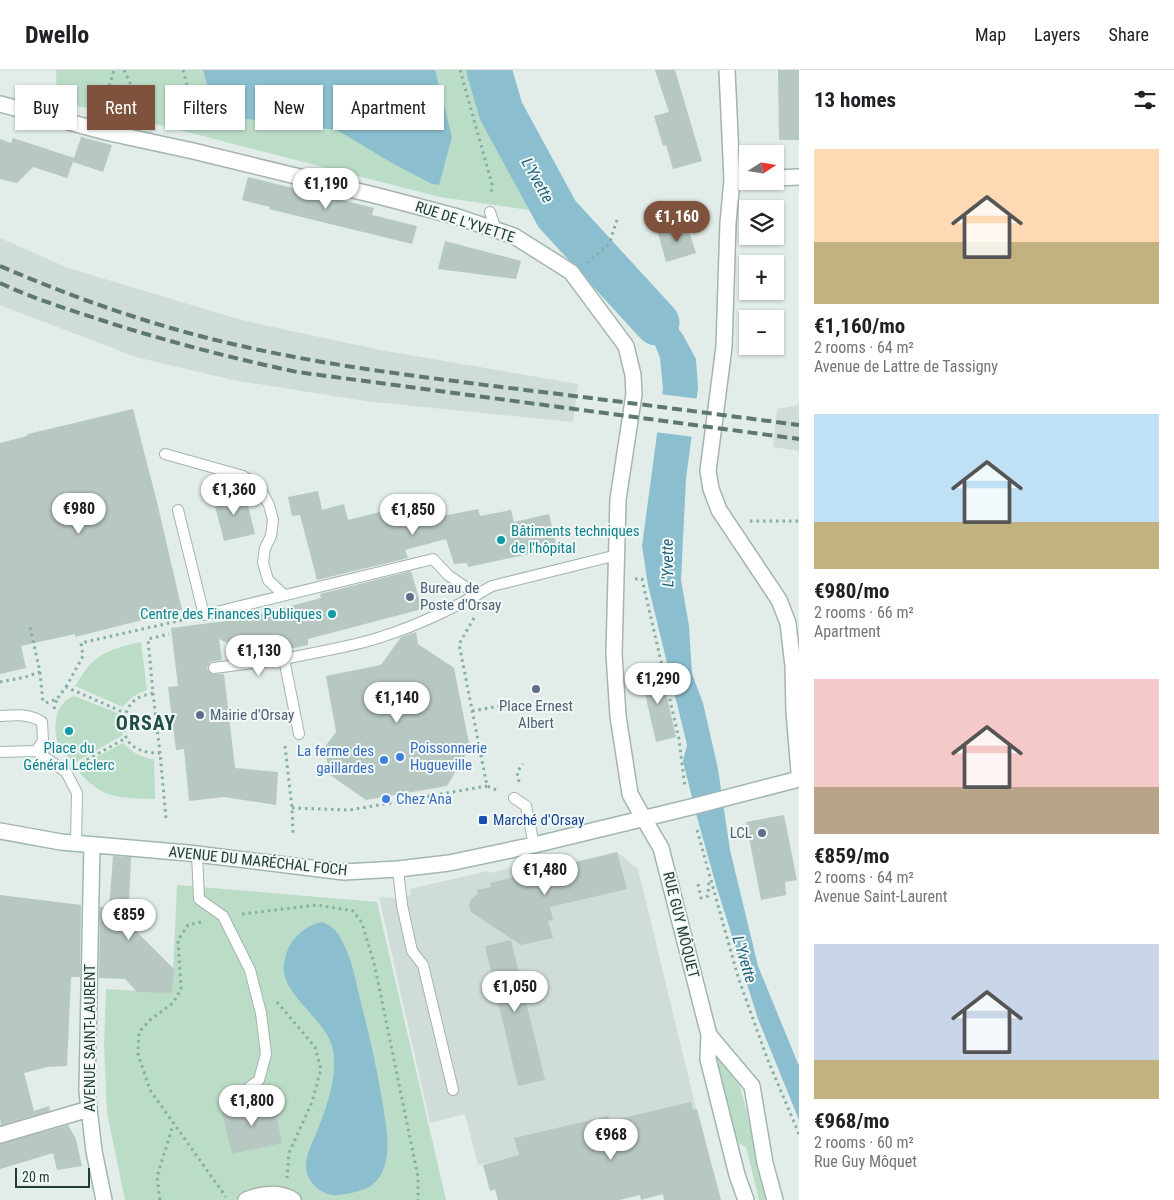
<!DOCTYPE html>
<meta charset="utf-8">
<style>
body{margin:0;font-family:"Roboto Condensed",sans-serif;background:#f6f6f6;color:#202124;height:100vh;display:flex;flex-direction:column;font-size:19px;white-space:nowrap}
*{box-sizing:border-box;margin:0}
p{font-size:16px;color:#757577}
.icon{flex:none;width:28px;height:28px;fill:none;stroke:currentColor;stroke-width:2;stroke-linecap:round;stroke-linejoin:round}
.map{position:relative;flex:1;overflow:hidden}
.side{display:flex;flex-direction:column;background:#fff;width:375px}
.side>*{flex:none}
.hud{position:absolute;left:15px;top:15px;width:475px;height:45px;display:flex;gap:10px}
.needle{width:32px;rotate:78deg}
.fabs{position:absolute;left:739px;top:75px;display:grid;gap:10px}
.fabs a{display:grid;place-items:center;width:45px;height:45px;border-radius:0px;background:#fff;box-shadow:0 1px 4px #0004;font-size:25px}
.scale{position:absolute;left:15px;bottom:12px;width:75px;box-sizing:border-box;padding-left:5px;border:2px solid #223d38;border-top:0;font-size:14px;line-height:18px;white-space:nowrap;color:#223d38;-webkit-text-stroke:4px #f2f8f6;paint-order:stroke}
.price{position:absolute;translate:-50% -42px;padding:0 11px;border-radius:18px;background:#fff;color:#222;font-size:16px;line-height:32px;filter:drop-shadow(0 1px 2px #0008)}
.price::after{content:'';position:absolute;left:50%;top:30px;width:15px;height:11px;margin-left:-8px;background:inherit;clip-path:polygon(0 0,100% 0,50% 100%)}
.price.current{background:#7e523d;color:#fff}
ul{padding:0;list-style:none}
li{display:grid;align-content:center;gap:10px;height:265px;padding:0 15px}
li span{display:grid;place-items:center;height:155px;border-radius:0px;color:#555}
li>.icon{margin-inline-start:auto}
span .icon{width:90px;height:90px;fill:#fffc;stroke-width:1}
li b{font-size:21px}
h2{display:flex;justify-content:space-between;align-items:center;height:60px;padding:0 15px;font-size:21px}
.chip{padding:0 18px;border-radius:0px;background:#fff;box-shadow:0 1px 4px #0004;font-size:18px;line-height:45px}
.chip.current{background:#7e523d;color:#fff}
header{display:flex;align-items:center;gap:30px;box-sizing:border-box;height:70px;padding:0 25px;background:#fff;border-bottom:1px solid #e0e0e0}
header strong{font-size:24px}
nav{display:flex;gap:28px;margin-inline-start:auto;font-size:18px}
main{display:flex;flex:1;min-height:0}
.map>svg:first-child{display:block}
.built{fill:#d0dcd7}
.green{fill:#bbddc7}
.water{fill:#8bbfd0}
.pier{fill:#e2ece8}
.lines{fill:none;stroke-linecap:round;stroke-linejoin:round}
.river{stroke:#8bbfd0;stroke-width:45}
.building{fill:#b7c7c2}
.service-casing{stroke:#a5b4b0;stroke-width:12}
.minor-casing{stroke:#a5b4b0;stroke-width:18}
.secondary-casing{stroke:#a0b7b1;stroke-width:18}
.path{stroke:#83afa5;stroke-width:3;stroke-dasharray:2.5 4;stroke-linecap:butt}
.service{stroke:#fff;stroke-width:10}
.minor{stroke:#fff;stroke-width:15}
.secondary{stroke:#fff;stroke-width:15}
.rail{stroke:#5d7873;stroke-width:4;stroke-dasharray:10 5;stroke-linecap:butt}
.culture-dot{fill:#0f9aa8;stroke:#f2f8f6;stroke-width:2}
.service-dot{fill:#5c6f8a;stroke:#f2f8f6;stroke-width:2}
.shop-dot{fill:#3f7fe0;stroke:#f2f8f6;stroke-width:2}
.transit-dot{fill:#1a4fb4;stroke:#f2f8f6;stroke-width:2}
.labels{text-anchor:middle;stroke-width:4;stroke-linejoin:round;paint-order:stroke}
.street-label{font-size:15px;fill:#223d38;stroke:#f2f8f6}
.culture-label{font-size:15px;fill:#0d838f;stroke:#f2f8f6;text-anchor:start}
.service-label{font-size:15px;fill:#4e5e75;stroke:#f2f8f6;text-anchor:start}
.shop-label{font-size:15px;fill:#366cbe;stroke:#f2f8f6;text-anchor:start}
.transit-label{font-size:15px;fill:#164399;stroke:#f2f8f6;text-anchor:start}
.water-label{font-size:16px;font-style:italic;fill:#1d6078;stroke:#f2f8f6}
.district-label{font-size:20px;font-weight:bold;letter-spacing:1px;fill:#1e4e47;stroke:#f2f8f6}
</style>
<header>
<strong>Dwello</strong>
<nav><a>Map</a><a>Layers</a><a>Share</a></nav>
</header>
<main>
<div class="map">
<svg width="799" height="1130" viewBox="0 0 799 1130">
<rect width="100%" height="100%" fill="#e2ece8"/>
<path class="built" d="M0 168 68 198 245 251 385 281 578 314 573 352 365 331 233 310 136 287 0 235Z
M799 335V381L773 377 777 339Z
M617 782 638 799 702 1063 519 1086 478 1095 465 1044 430 1053 379 827 396 828 411 825 410 819 488 801 490 803 522 795V793L567 783 569 794Z"/>
<path class="green" d="M56 0H489L501 41 557 144 440 127 129 47 57 32Z
M141 572 147 620C137 624 129 628 123 637L75 616C95 583 104 581 141 572Z
M74 626 120 644 119 655 123 665 74 693C68 687 60 680 57 671 53 653 56 633 74 626Z
M123 673C133 682 140 688 154 689L155 729C119 728 100 729 76 698Z
M177 815 377 832 446 1130H125L107 1043 104 976 106 919 172 923Z
M715 985 740 1016 769 1130H759L746 1077 737 1072Z"/>
<path class="water" d="M203 0H435L452 67 439 115 432 114 392 93 337 60 215 45Z
M620 199 667 243 683 265 696 289 698 318 686 409 681 510 689 556 692 604 703 633 718 699 730 780 758 896 799 996V1050L758 949 716 815 695 740 683 691 687 675 648 515 642 476 663 319 660 288 648 257 606 218Z
M322 852C331 856 337 860 341 869 353 890 356 914 362 937 370 968 377 999 382 1030 385 1048 389 1067 387 1086 385 1097 381 1108 372 1115 365 1121 341 1126 332 1125 319 1123 306 1110 306 1097 305 1086 312 1074 316 1064 326 1038 338 1009 333 980 327 948 280 926 284 894 287 872 301 857 322 852Z"/>
<path class="pier" d="M660 324 699 329 694 367 655 362Z"/>
<g class="lines">
<path class="river" d="M489 0 501 41 557 144 657 253"/>
</g>
<path class="building" d="M655 0H675L702 91 673 99 666 75 663 76 654 46 669 42Z
M778 0H799V70H779Z
M81 67 112 75 103 102 73 92 67 108 33 97 17 113 0 109V69L11 73 13 68 74 88Z
M248 107 374 138 372 145 417 156 412 174 269 139 270 137 242 130Z
M687 155 696 183 666 192 658 163Z
M445 171 521 191 516 209 438 199Z
M133 339 157 432 182 540 75 567V564L21 576 26 598 0 604V373L27 366 28 364Z
M244 420 255 464 224 471 213 428Z
M318 421 322 440 344 434 348 450 392 439 394 448 416 442 418 451 478 439 480 446 511 440 514 452 549 444 557 478 468 497 467 493 454 494 446 469 405 480 408 488 317 510 300 445 292 446 288 427Z
M411 501 422 539 308 569V575L280 581 278 577 252 585 219 569 222 590 210 592 207 598 212 604H224L235 698 278 702 276 735 224 727 189 731 184 679 176 680 168 617 178 616 171 558 242 549 321 528 320 524Z
M416 562 418 574 454 598 470 678 447 716 366 730 330 705 324 678 336 662 326 606 381 595 401 567Z
M660 597 676 667 656 672 640 602Z
M784 745 797 810 785 812 786 825 761 830 746 752Z
M617 782 627 819 550 837 553 850 548 851 553 868 521 875 471 842 469 835 471 829 478 824 477 820 491 817 490 813Z
M113 786 131 787 128 853 174 899 172 923 137 922 125 909 99 908 100 837 109 838Z
M0 825 81 835 80 907H71L67 996 47 997 24 1003 34 1041 49 1036 50 1041 1 1055 0 1049Z
M511 870 545 1010 518 1016 485 876Z
M273 1031 282 1073 232 1084 222 1042Z
M691 1032 693 1040 697 1039 721 1130H664L663 1124 641 1130 640 1125 619 1130H498L495 1119 490 1121 483 1095 519 1085 514 1068 608 1046 610 1051Z
M68 1055 76 1069 82 1096 57 1100 53 1083 0 1099V1074Z"/>
<g class="lines">
<defs>
<path id="service" d="M490 142 496 160
M165 384 243 406 260 418 269 435 273 450 271 466 265 478 263 492 268 510 284 525
M178 440 204 545 433 489 448 505 477 525
M284 589C315 582 352 577 381 567 419 555 458 536 492 516L617 485
M214 598 284 589 299 664
M0 646C15 645 29 643 42 652L43 671 36 681
M0 682 36 681 66 702 77 723 76 773
M514 728 526 736 534 775
M197 784 199 829 223 846 250 900 261 943 266 984 259 1010 246 1020 247 1024
M398 799 402 835 412 881 423 895 453 1020"/>
<path id="minor" d="M727 0 732 110 728 153 724 277 708 401 711 419 719 440 779 530 788 553 793 596 794 641 799 702
M0 34 110 63 193 81 382 127 458 147 514 166 571 202 626 276 633 305 634 324 618 429 614 584 618 646 630 724 644 749
M775 108 799 107
M732 110H748
M0 1065 89 1039
M246 1130C261 1124 279 1121 293 1130"/>
<path id="secondary" d="M644 749 661 778 709 965 708 989 737 1105 746 1130
M0 761 61 772 188 783 344 802 398 799 449 793 534 775 691 737 799 709
M92 775 87 1021 94 1081 104 1130
M709 965 752 1016 765 1093 775 1130"/>
</defs>
<use href="#service" class="service-casing"/>
<use href="#minor" class="minor-casing"/>
<use href="#secondary" class="secondary-casing"/>
<path class="path" d="M124 0 146 47
M183 0 199 60
M460 0 492 114 491 125
M102 41 114 0
M587 193 609 174 617 150
M750 451H799
M635 509H642L679 669 685 717
M474 548 459 574 487 716 499 721
M40 602 43 634
M0 612 25 607 40 602 30 557
M66 617 83 586 81 573 187 549
M153 623 160 683
M46 633 57 629 66 617 125 643
M54 639 57 629
M472 641 511 634
M285 676 292 738 293 763
M81 693 126 668
M519 712 517 702 523 694
M292 738 350 740 487 716
M166 748 160 683C150 683 141 682 133 676 119 666 122 640 135 630 139 626 148 625 153 623L148 569 169 564
M697 760 738 907 767 988 799 1064
M698 814 701 828 708 826 709 809
M242 844 317 835 353 841 362 853 375 897 418 1107V1130
M201 852 188 855 178 870 181 919 173 933 151 949 139 962 138 984 150 1020 226 1127
M277 932 315 977 321 999 312 1032 289 1083 287 1108
M160 1130 157 1107 173 1055"/>
<use href="#service" class="service"/>
<use href="#minor" class="minor"/>
<use href="#secondary" class="secondary"/>
<path class="rail" d="M0 196C79 230 162 259 246 277 330 296 416 306 501 317 601 329 700 342 799 355
M0 213C32 228 67 239 101 250 165 271 231 288 297 302L799 369"/>
</g>
<g class="culture-dot">
<circle cx="501" cy="470" r="5"/>
<circle cx="332" cy="544" r="5"/>
<circle cx="69" cy="661" r="5"/>
</g>
<g class="service-dot">
<circle cx="410" cy="527" r="5"/>
<circle cx="536" cy="619" r="5"/>
<circle cx="200" cy="645" r="5"/>
<circle cx="762" cy="763" r="5"/>
</g>
<g class="shop-dot">
<circle cx="400" cy="687" r="5"/>
<circle cx="384" cy="690" r="5"/>
<circle cx="386" cy="729" r="5"/>
</g>
<rect class="transit-dot" x="478" y="745" width="10" height="10" rx="2.5"/>
<g class="labels">
<g class="street-label">
<text transform="translate(465 152) rotate(18)" y="5">RUE DE L'YVETTE</text>
<text transform="translate(258 791) rotate(6)" y="5">AVENUE DU MARÉCHAL FOCH</text>
<text transform="translate(681 855) rotate(76)" y="5">RUE GUY MÔQUET</text>
<text transform="translate(90 968) rotate(-90)" y="5">AVENUE SAINT-LAURENT</text>
</g>
<g class="culture-label">
<text x="511" y="466">Bâtiments techniques<tspan x="511" dy="17">de l'hôpital</tspan></text>
<text x="322" y="549" text-anchor="end">Centre des Finances Publiques</text>
<text x="69" y="683" text-anchor="middle">Place du<tspan x="69" dy="17">Général Leclerc</tspan></text>
</g>
<g class="service-label">
<text x="420" y="523">Bureau de<tspan x="420" dy="17">Poste d'Orsay</tspan></text>
<text x="536" y="641" text-anchor="middle">Place Ernest<tspan x="536" dy="17">Albert</tspan></text>
<text x="210" y="650">Mairie d'Orsay</text>
<text x="752" y="768" text-anchor="end">LCL</text>
</g>
<g class="shop-label">
<text x="410" y="683">Poissonnerie<tspan x="410" dy="17">Hugueville</tspan></text>
<text x="374" y="686" text-anchor="end">La ferme des<tspan x="374" dy="17">gaillardes</tspan></text>
<text x="396" y="734">Chez Ana</text>
</g>
<g class="transit-label">
<text x="493" y="755">Marché d'Orsay</text>
</g>
<g class="water-label">
<text transform="translate(538 110) rotate(61)" y="6">L'Yvette</text>
<text transform="translate(667 493) rotate(-91)" y="6">L'Yvette</text>
<text transform="translate(745 889) rotate(73)" y="6">L'Yvette</text>
</g>
<g class="district-label">
<text x="146" y="660">ORSAY</text>
</g>
</g>
</svg>
<div class="fabs">
<a><svg class="needle" viewBox="-14 -14 28 28"><path d="M0-13l5 13h-10z" fill="#e53935"/><path d="M0 13l5-13h-10z" fill="#757577"/></svg></a>
<a><svg class="icon" aria-label="layers" viewBox="0 0 24 24"><path d="M12 4l9 5-9 5-9-5zM3 14l9 5 9-5"/></svg></a>
<a>+</a>
<a>−</a>
</div>
<div class="scale">20 m</div>
<b class="price" style="left:326px;top:140px">€1,190</b>
<b class="price current" style="left:677px;top:173px">€1,160</b>
<b class="price" style="left:234px;top:446px">€1,360</b>
<b class="price" style="left:79px;top:465px">€980</b>
<b class="price" style="left:413px;top:466px">€1,850</b>
<b class="price" style="left:259px;top:607px">€1,130</b>
<b class="price" style="left:658px;top:635px">€1,290</b>
<b class="price" style="left:397px;top:654px">€1,140</b>
<b class="price" style="left:545px;top:826px">€1,480</b>
<b class="price" style="left:129px;top:871px">€859</b>
<b class="price" style="left:515px;top:943px">€1,050</b>
<b class="price" style="left:252px;top:1057px">€1,800</b>
<b class="price" style="left:611px;top:1091px">€968</b>
<div class="hud">
<a class="chip">Buy</a>
<a class="chip current">Rent</a>
<a class="chip">Filters</a>
<a class="chip">New</a>
<a class="chip">Apartment</a>
</div>
</div>
<section class="side">
<h2>13 homes<svg class="icon" aria-label="filters" viewBox="0 0 24 24"><path d="M4 7h16M4 17h16"/><circle cx="9" cy="7" r="2"/><circle cx="15" cy="17" r="2"/></svg></h2>
<ul>
<li><span style="background:linear-gradient(#ffd9b3 60%,#c2b280 0)"><svg class="icon" aria-label="home" viewBox="0 0 24 24"><path d="M3 11l9-7 9 7M6 9v11h12V9"/></svg></span><div><b>€1,160/mo</b><p>2 rooms · 64 m²</p><p>Avenue de Lattre de Tassigny</p></div></li>
<li><span style="background:linear-gradient(#bfe0f5 70%,#c2b280 0)"><svg class="icon" aria-label="home" viewBox="0 0 24 24"><path d="M3 11l9-7 9 7M6 9v11h12V9"/></svg></span><div><b>€980/mo</b><p>2 rooms · 66 m²</p><p>Apartment</p></div></li>
<li><span style="background:linear-gradient(#f6c9c9 70%,#b9a48a 0)"><svg class="icon" aria-label="home" viewBox="0 0 24 24"><path d="M3 11l9-7 9 7M6 9v11h12V9"/></svg></span><div><b>€859/mo</b><p>2 rooms · 64 m²</p><p>Avenue Saint-Laurent</p></div></li>
<li><span style="background:linear-gradient(#c9d6e8 75%,#c2b280 0)"><svg class="icon" aria-label="home" viewBox="0 0 24 24"><path d="M3 11l9-7 9 7M6 9v11h12V9"/></svg></span><div><b>€968/mo</b><p>2 rooms · 60 m²</p><p>Rue Guy Môquet</p></div></li>
</ul>
</section>
</main>
